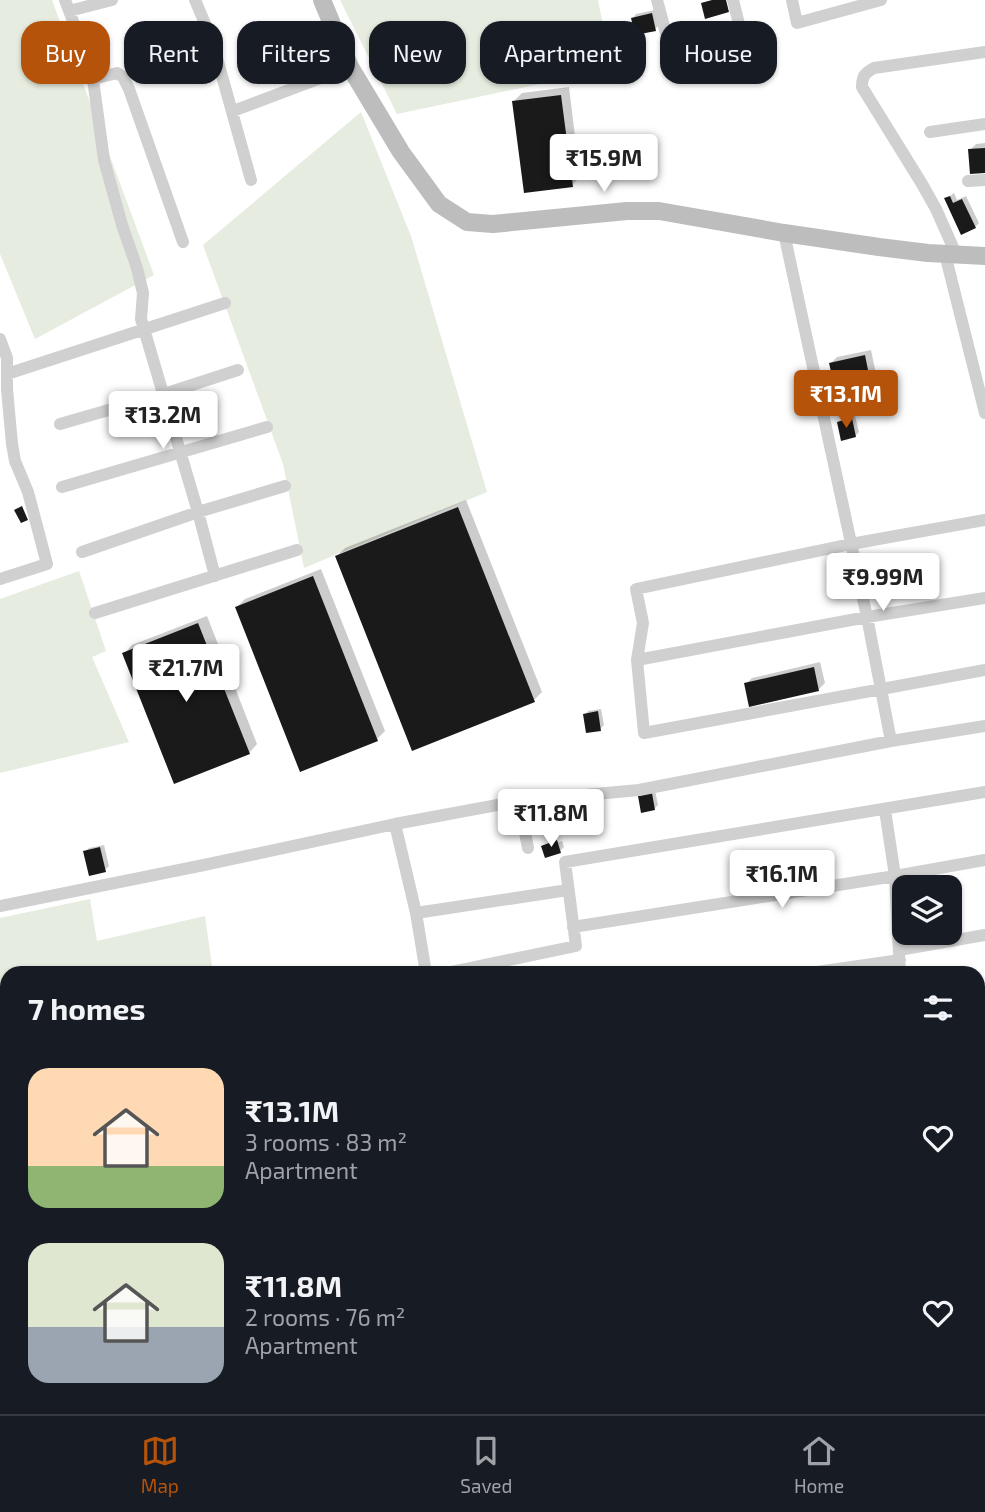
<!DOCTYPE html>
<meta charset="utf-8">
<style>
body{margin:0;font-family:"Exo 2",sans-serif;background:#242831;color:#f1f3f6;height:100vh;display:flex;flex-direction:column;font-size:26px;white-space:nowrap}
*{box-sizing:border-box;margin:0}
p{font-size:23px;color:#9ea1a6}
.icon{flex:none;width:38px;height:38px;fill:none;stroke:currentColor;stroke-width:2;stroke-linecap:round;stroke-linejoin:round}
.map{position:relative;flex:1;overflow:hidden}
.details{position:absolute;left:0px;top:966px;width:985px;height:448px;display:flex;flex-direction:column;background:#171b24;border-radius:21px 21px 0 0;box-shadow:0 2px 5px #0004}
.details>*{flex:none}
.guide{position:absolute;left:21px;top:21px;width:943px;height:63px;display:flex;gap:14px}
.fabs{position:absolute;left:892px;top:875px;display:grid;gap:14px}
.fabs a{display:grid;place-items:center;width:70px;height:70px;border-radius:14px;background:#171b24;box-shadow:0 2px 5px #0004;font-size:35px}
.price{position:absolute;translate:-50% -60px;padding:0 16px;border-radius:7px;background:#fff;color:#222;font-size:23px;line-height:46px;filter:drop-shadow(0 2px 4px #0008)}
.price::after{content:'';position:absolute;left:50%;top:42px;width:21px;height:16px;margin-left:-10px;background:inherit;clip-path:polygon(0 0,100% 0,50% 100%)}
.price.active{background:#b45309;color:#fff}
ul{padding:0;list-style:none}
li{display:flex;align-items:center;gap:21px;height:175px;padding:0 28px}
li span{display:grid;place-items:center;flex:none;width:196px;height:140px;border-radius:21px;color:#555}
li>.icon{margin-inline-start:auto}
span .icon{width:84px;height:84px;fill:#fffc;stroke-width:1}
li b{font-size:30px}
h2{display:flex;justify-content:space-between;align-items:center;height:84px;padding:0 28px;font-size:30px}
.tag{padding:0 24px;border-radius:21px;background:#171b24;box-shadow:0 2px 5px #0004;font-size:24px;line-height:63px}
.tag.active{background:#b45309;color:#fff}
.tabs{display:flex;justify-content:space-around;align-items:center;height:98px;border-top:2px solid #363941;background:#171b24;font-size:19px;color:#9ea1a6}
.tabs a{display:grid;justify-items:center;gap:4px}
.tabs .active{color:#b45309}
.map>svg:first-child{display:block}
.green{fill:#e6ecdf}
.shadow{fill:#0003}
.building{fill:#1a1a1a}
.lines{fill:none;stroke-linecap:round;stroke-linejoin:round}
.street{stroke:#d0d0d0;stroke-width:12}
.secondary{stroke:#bdbdbd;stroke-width:18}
.highway{stroke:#9a9a9a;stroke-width:23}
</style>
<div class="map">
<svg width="985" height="1414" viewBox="0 0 985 1414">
<rect width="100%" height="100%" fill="#fff"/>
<path class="green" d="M0 0H52L154 275 35 339 0 254Z
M340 0H598L612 69 397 114Z
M361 112 411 236 487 492 304 568 283 464 203 245Z
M79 571 106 651 92 657 129 742 0 773V599Z
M90 899 97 941 205 916 213 973H7V1185H0V918Z
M0 1319H7V1407H301L303 1414H0Z"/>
<path class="shadow" d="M655 10 659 25 655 29 633 18 636 14Z
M569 87 580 177 572 185 514 101 522 93Z
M985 143V171L970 150 976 144Z
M954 193 957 200 966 196 979 223 975 227 946 199Z
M871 350 879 388 873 394 847 379 831 363 837 357Z
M855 416 859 432 855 436 839 422 842 419Z
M466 500 542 692 534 700 337 556 345 548Z
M321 569 385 731 377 739 237 607 245 599Z
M207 616 257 744 249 753 124 654 132 645Z
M820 662 825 683 819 689 746 684 752 678Z
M601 709 604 725 600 729 585 715 588 711Z
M655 790 658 805 654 809 640 796Z
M562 841 564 847 560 851 543 847 545 845V847Z
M104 845 109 866 105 870 85 852 89 848Z"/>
<path class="building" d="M712 0H726L729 12 705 19 701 3Z
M652 13 656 31 635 35 631 18Z
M561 95 573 187 524 193 512 101Z
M985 148V173L970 174 968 149Z
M950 196 953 203 962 199 976 228 961 235 944 198Z
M865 355 873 395 850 400 846 381 839 382 837 375 832 376 829 363Z
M852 418 856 437 841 441 837 422Z
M22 506 28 520 21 523 14 510Z
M458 507 535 702 412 751 335 556Z
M313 576 378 741 300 772 235 607Z
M198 623 250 754 174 784 122 653Z
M814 667 819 691 749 707 744 683Z
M598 711 601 731 586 733 583 714Z
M652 793 655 810 641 813 638 796Z
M557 840 561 853 545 858 541 846Z
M100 847 106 872 89 876 83 851Z"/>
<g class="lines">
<path class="street" d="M65 0 92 72 104 160 122 225 137 268 143 293 141 319 198 512 215 576
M195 0 212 40 251 180
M657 0 668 41
M733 0 743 40
M792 0 797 23 881 0
M69 11 112 0
M93 79 117 73 123 77 129 89 183 242
M233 111 350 67
M930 132 985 124
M968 181 985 180
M784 233 867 617 891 741
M945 254 985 413
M956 254 936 209 922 184 862 87C862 76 865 73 874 68L985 52
M0 339 7 358V389L12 444 15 461 28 492 47 564 0 579
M7 374 225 303
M60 424 164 394 238 370
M62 487 267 427
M82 552 198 512 285 486
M985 598 867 617 637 660 644 733 985 670
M95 613 297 550
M637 660 643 623 636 589 851 544 985 520
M519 801 528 848
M395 824 416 913 426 973
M0 906 204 865 395 824 519 801 639 790 891 741 985 726
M416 913 568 890
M573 927 895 876 885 810
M899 950 985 935
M446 973 576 946 565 862 985 792
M810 973 900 960
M900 973 895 876 985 860
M978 1114 985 1113
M0 1249 4 1185
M0 1259 7 1260
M349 1407 351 1414
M404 1407 406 1414"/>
<path class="secondary" d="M322 0 350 67 401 152 439 204 467 222 493 224 627 211H659L784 233 879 247 928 253 985 256"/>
<path class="highway" d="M978 1371 985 1368
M879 1414 896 1407
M976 1414 985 1410"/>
</g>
</svg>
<div class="fabs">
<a><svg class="icon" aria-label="layers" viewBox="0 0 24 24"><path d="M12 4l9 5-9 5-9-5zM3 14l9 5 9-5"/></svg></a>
</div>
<b class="price" style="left:604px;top:194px">₹15.9M</b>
<b class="price active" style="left:846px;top:430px">₹13.1M</b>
<b class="price" style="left:163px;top:451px">₹13.2M</b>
<b class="price" style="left:883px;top:613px">₹9.99M</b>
<b class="price" style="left:186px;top:704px">₹21.7M</b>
<b class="price" style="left:551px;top:849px">₹11.8M</b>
<b class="price" style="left:782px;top:910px">₹16.1M</b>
<div class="guide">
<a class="tag active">Buy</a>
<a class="tag">Rent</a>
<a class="tag">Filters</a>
<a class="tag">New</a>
<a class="tag">Apartment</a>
<a class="tag">House</a>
</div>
<section class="details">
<h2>7 homes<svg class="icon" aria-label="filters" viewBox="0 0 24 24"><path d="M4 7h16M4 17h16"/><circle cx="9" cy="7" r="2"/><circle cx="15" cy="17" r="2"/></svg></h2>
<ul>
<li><span style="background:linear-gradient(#ffd9b3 70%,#8fb573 0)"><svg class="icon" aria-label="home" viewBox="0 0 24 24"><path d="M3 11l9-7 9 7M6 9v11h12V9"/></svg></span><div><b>₹13.1M</b><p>3 rooms · 83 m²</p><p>Apartment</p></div><svg class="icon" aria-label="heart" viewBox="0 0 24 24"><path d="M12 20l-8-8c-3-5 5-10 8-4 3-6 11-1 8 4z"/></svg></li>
<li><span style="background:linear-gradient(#dfe7d0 60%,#9aa5b1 0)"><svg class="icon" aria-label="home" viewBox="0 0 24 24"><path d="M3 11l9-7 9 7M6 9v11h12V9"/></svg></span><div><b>₹11.8M</b><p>2 rooms · 76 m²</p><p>Apartment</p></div><svg class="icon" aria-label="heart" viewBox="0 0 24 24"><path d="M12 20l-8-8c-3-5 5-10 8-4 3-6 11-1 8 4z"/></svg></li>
</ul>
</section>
</div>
<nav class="tabs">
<a class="active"><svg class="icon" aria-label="map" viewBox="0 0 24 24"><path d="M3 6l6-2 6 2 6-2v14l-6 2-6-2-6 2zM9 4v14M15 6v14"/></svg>Map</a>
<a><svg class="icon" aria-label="saved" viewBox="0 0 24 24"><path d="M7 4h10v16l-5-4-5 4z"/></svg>Saved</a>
<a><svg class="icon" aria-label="home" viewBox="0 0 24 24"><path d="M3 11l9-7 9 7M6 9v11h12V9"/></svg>Home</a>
</nav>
